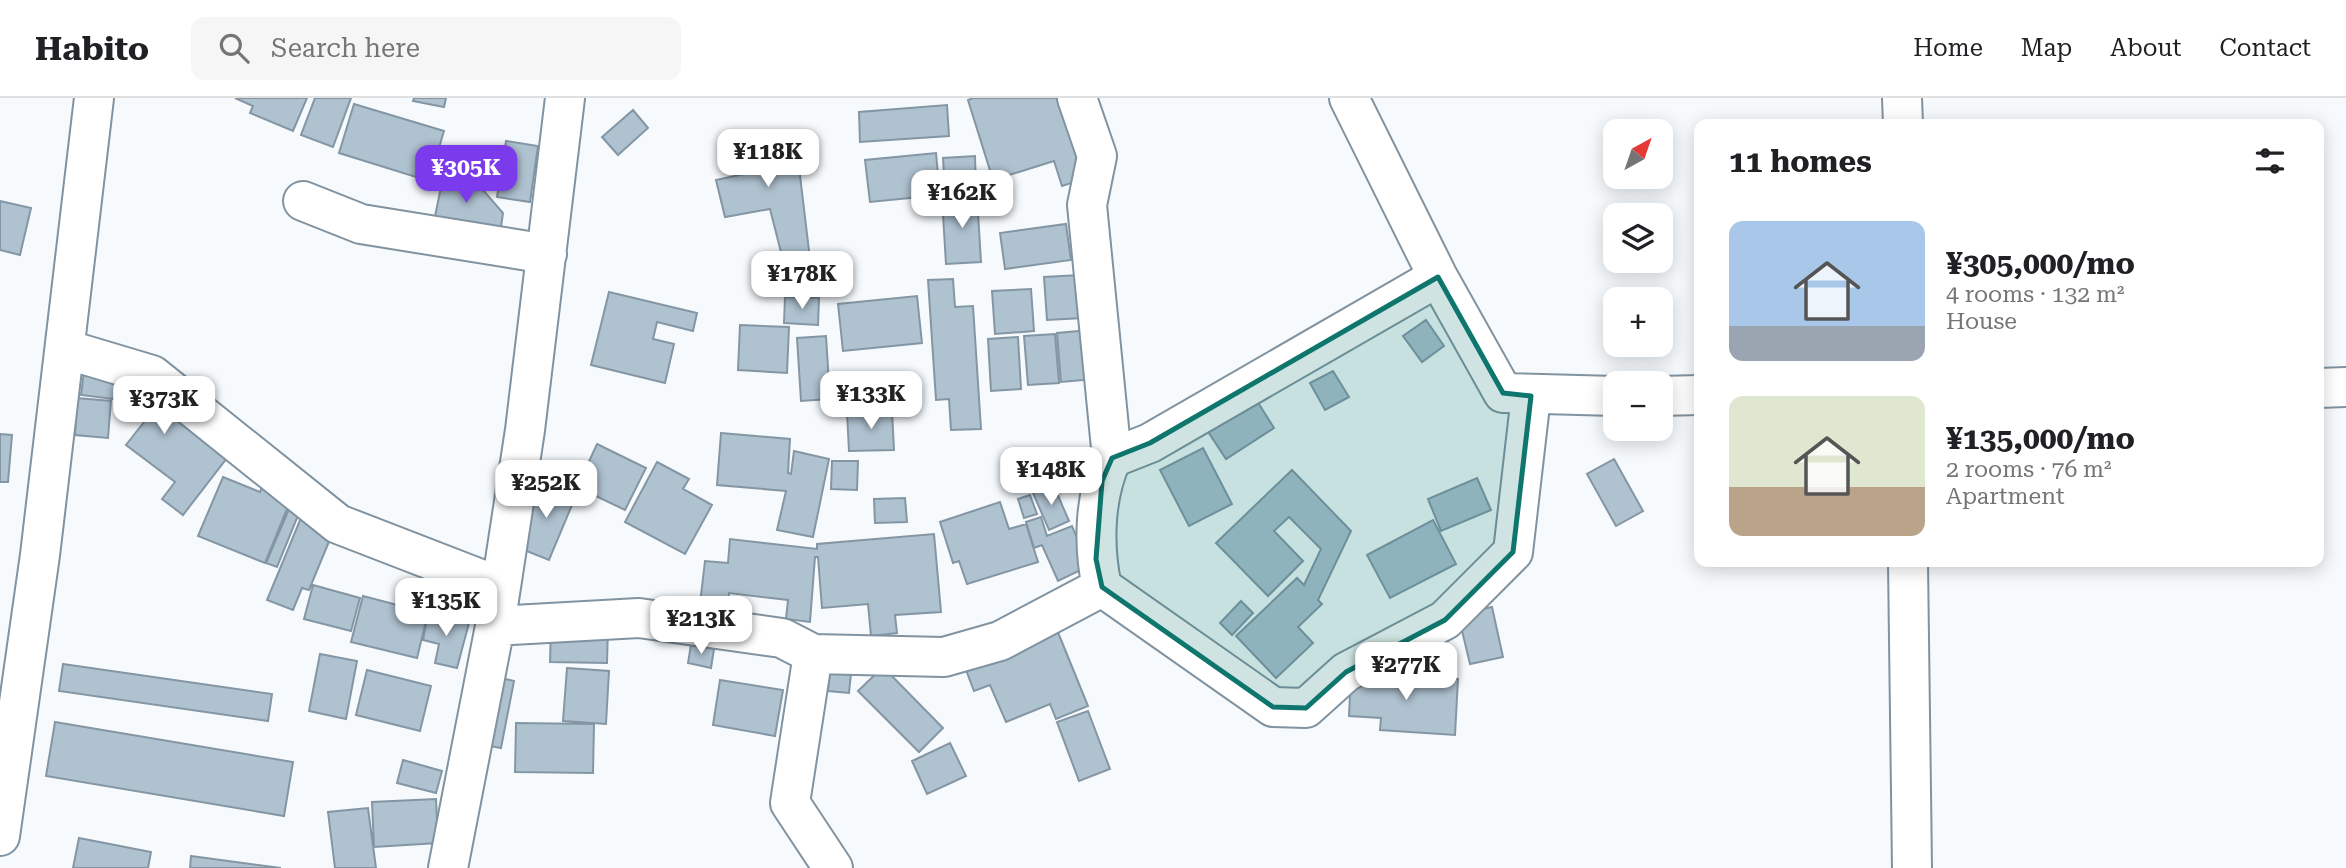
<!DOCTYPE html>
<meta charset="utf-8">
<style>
body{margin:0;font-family:"Roboto Serif",serif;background:#f6f6f6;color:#202124;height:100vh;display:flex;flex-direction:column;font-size:26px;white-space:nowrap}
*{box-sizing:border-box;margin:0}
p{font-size:23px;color:#757577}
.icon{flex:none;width:38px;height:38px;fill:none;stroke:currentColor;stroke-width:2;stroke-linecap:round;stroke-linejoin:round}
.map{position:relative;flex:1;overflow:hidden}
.details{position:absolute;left:1694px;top:21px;width:630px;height:448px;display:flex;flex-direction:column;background:#fff;border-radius:14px;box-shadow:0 4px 18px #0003}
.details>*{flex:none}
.needle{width:46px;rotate:40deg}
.tools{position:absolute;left:1603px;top:21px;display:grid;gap:14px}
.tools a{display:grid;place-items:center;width:70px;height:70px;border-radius:14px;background:#fff;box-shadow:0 4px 18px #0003;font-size:35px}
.price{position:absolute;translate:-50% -60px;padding:0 16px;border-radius:14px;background:#fff;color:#222;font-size:23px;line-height:46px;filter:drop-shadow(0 2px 4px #0008)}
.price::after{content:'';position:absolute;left:50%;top:42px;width:21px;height:16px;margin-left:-10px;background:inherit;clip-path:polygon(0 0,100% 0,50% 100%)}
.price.selected{background:#7c3aed;color:#fff}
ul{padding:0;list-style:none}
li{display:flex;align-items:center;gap:21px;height:175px;padding:0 35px}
li span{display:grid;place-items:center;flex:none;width:196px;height:140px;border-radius:14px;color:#555}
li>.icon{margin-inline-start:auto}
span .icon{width:84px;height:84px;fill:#fffc;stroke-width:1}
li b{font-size:30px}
h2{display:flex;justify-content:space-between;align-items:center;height:84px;padding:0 35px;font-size:30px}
header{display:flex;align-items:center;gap:42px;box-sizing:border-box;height:98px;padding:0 35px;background:#fff;border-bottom:2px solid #e0e0e0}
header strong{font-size:33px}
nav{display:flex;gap:38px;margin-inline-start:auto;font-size:24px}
.search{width:490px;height:63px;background:#f6f6f6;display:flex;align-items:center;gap:18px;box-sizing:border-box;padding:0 24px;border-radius:14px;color:#757577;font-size:26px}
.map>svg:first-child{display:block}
.building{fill:#afc2d0;stroke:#8496a4;stroke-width:2}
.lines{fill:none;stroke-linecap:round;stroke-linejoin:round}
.minor-casing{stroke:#8193a0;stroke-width:42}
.minor{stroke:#fff;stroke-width:38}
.marked{fill:#0f766e;fill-opacity:0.2;stroke:#0f766e;stroke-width:5;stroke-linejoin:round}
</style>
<header>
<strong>Habito</strong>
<div class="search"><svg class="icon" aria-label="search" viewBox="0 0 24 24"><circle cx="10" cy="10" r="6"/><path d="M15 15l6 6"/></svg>Search here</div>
<nav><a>Home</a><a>Map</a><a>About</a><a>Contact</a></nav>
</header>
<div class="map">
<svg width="2346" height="770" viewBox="0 0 2346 770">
<rect width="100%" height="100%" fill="#f6fafd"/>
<path class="building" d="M235 0H307L293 33 250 15 253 8Z
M315 0H351L333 49 301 37Z
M414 0H446L444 9 413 3Z
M973 0H1064L1089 79 1062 88 1054 63 993 82 968 2Z
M354 6 444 33 429 83 339 55Z
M947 7 949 38 860 44 859 14Z
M633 12 648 30 618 57 602 39Z
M728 35 796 44 810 161 784 166 770 111 725 119 716 82 758 73 721 64Z
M506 43 538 48 530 104 497 99Z
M936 55 940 97 870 104 865 62Z
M975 58 976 91 945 93 943 60Z
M445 70 474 76 476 84 503 115 500 136 433 128Z
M977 98 981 164 946 166 942 100Z
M0 103 31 110 20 157 0 152Z
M1066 126 1071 162 1005 171 1000 135Z
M1080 177 1083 220 1047 222 1044 179Z
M953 181 955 209 973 208 981 331 951 332 949 301 936 302 928 182Z
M1031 191 1034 233 995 236 992 193Z
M609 194 697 215 693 233 657 224 653 241 674 246 665 285 591 267Z
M917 198 922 245 843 253 838 206Z
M785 199 819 200 818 227 784 225Z
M1426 222 1444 248 1422 264 1403 238Z
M740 227 789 229 787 275 738 272Z
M1090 232 1094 281 1061 284 1057 235Z
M1055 236 1059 285 1028 287 1024 238Z
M826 238 830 301 801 303 797 240Z
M1018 239 1021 291 991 293 988 241Z
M84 273 125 278 122 300 142 274 230 356 183 417 162 401 175 384 126 347 144 324 118 305 121 302 81 297Z
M1333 273 1349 299 1325 312 1310 285Z
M895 285V305L862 306 861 286Z
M1254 298 1274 330 1226 361 1205 329Z
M77 300 111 303 108 340 75 337Z
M892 313 894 352 849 353 847 315Z
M721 335 790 341 788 375 791 376 794 353 829 361 813 439 777 432 786 393 717 387Z
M0 336 12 337 8 384H0Z
M597 346 646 370 625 412 577 389Z
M1203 350 1232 406 1189 428 1160 372Z
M1614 361 1643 413 1616 428 1587 376Z
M832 363H858L857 392 831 391Z
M657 364 689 381 683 391 712 407 685 456 625 424Z
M1292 372 1351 433 1318 502 1322 506 1298 529 1313 545 1276 580 1236 538 1297 480 1304 487 1321 451 1289 419 1274 433 1303 463 1268 498 1216 445Z
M223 379 260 394 262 389 291 401 265 465 198 438Z
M1477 380 1491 412 1441 433 1428 401Z
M542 381 577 395 549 462 514 448Z
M1053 386 1069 423 1049 432 1033 395Z
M1030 397 1037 416 1024 420 1018 401Z
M905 400 907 424 875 425 874 401Z
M1000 404 1009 431 1026 426 1038 464 967 486 959 463 953 465 940 424Z
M289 411 299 415 277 469 266 465Z
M303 415 335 429 309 492 302 490 293 512 267 502Z
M1041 419 1047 438 1072 428 1089 468 1058 483 1042 447 1034 450 1026 424Z
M1433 422 1456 466 1390 500 1367 457Z
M934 436 941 514 895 517 897 535 871 538 868 506 822 510 818 459H815L810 524 786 521 788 502 729 495 727 517 699 514 705 463 728 465 730 441 817 451V446Z
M313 487 360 500 351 533 304 521Z
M363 498 428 515 417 560 351 544Z
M1241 503 1253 515 1232 537 1220 525Z
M1492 509 1503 559 1470 566 1458 516Z
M428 515 469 525 457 570 435 565 439 546 423 542Z
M1055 527 1088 608 1056 621 1050 606 1006 624 990 587 974 593 963 564Z
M551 528 608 529 607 565 550 564Z
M691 547 714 551 711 570 688 565Z
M320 556 357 563 346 621 309 613Z
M831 564 852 566 849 595 828 593Z
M63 566 272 596 268 623 59 593Z
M883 569 943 630 919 654 858 593Z
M567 570 609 573 606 626 563 623Z
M367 572 431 588 420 633 356 617Z
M1351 574 1458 581 1455 637 1380 632 1381 620 1349 618Z
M492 578 514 583 501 650 479 646Z
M720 582 783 592 775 638 713 627Z
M1088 613 1110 671 1079 683 1057 624Z
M55 624 293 664 284 718 46 678Z
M516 625 594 626 593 675 515 674Z
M950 645 966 678 927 696 912 663Z
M403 662 442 673 436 695 397 685Z
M436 701 438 745 374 749 372 704Z
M368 710 376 770H335L328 714Z
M79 740 151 754 148 770H73Z
M191 758 281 770H190Z"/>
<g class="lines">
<defs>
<path id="minor" d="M1077 0 1097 58 1087 107 1112 360C1094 399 1093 448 1102 489L1273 609 1306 610 1346 574 1445 522 1513 454 1531 298
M1349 0 1438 179 1503 295 1615 298
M1902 0 1903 26
M303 103 361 126 547 156
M65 251 152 277 338 426 501 489
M2319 290 2346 289
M1661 298 1699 297
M1112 360 1150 345 1438 179
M1908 464 1912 770
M495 528 639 520 782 540 813 556 790 705 833 770
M813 556 944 559 1000 543 1102 489
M0 738 40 457 94 0
M448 770 495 528 525 332 565 0"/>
</defs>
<use href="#minor" class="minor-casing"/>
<use href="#minor" class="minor"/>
</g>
<path class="marked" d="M1438 179 1503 295 1531 298 1513 454 1445 522 1346 574 1306 610 1273 609 1102 489 1096 461 1102 383 1112 360 1150 345Z"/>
</svg>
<div class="tools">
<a><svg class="needle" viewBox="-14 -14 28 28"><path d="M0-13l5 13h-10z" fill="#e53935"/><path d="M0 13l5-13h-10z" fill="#757577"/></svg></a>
<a><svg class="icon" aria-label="layers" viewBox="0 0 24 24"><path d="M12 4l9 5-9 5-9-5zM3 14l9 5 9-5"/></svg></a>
<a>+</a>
<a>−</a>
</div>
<b class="price" style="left:768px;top:91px">¥118K</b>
<b class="price selected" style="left:466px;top:107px">¥305K</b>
<b class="price" style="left:962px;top:132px">¥162K</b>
<b class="price" style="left:802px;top:213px">¥178K</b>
<b class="price" style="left:871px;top:333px">¥133K</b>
<b class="price" style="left:164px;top:338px">¥373K</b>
<b class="price" style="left:1051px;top:409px">¥148K</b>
<b class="price" style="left:546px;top:422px">¥252K</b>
<b class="price" style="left:446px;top:540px">¥135K</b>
<b class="price" style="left:701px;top:558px">¥213K</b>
<b class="price" style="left:1406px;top:604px">¥277K</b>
<section class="details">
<h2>11 homes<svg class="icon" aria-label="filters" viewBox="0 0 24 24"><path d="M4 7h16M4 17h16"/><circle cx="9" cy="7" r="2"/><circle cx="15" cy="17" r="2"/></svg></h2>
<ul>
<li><span style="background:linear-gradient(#a9c7e8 75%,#9aa5b1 0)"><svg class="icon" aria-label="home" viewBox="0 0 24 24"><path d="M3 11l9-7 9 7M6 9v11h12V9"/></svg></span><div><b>¥305,000/mo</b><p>4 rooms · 132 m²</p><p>House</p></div></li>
<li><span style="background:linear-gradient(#dfe7d0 65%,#b9a48a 0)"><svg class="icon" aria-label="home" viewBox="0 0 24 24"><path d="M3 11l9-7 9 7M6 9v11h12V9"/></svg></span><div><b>¥135,000/mo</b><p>2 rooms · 76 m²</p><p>Apartment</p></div></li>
</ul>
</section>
</div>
